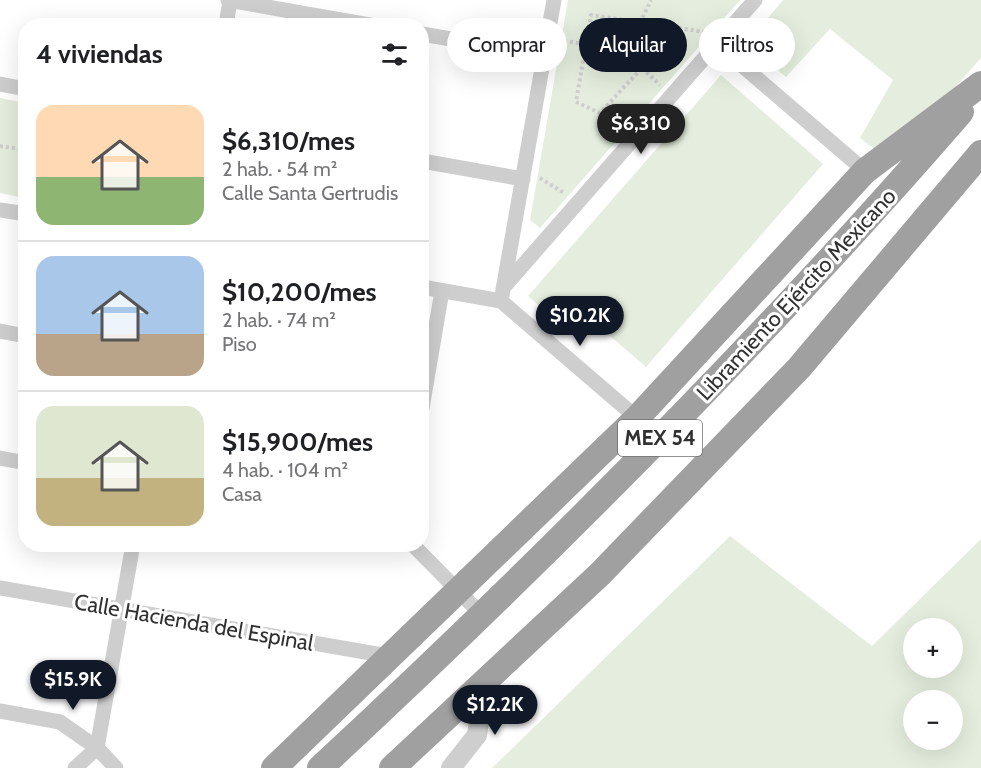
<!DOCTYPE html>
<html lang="es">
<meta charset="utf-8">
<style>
body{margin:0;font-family:Cabin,sans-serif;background:#f2f2f2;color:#202124;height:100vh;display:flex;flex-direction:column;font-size:22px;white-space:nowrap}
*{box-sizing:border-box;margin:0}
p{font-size:20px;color:#757577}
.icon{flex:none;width:33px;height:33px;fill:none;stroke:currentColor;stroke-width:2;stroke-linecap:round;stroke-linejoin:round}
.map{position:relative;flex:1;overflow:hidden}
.side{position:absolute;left:18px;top:18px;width:411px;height:534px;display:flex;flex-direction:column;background:#fff;border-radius:24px;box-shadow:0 6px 24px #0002}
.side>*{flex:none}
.banner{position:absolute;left:447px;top:18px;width:444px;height:54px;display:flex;gap:12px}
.tools{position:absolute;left:903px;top:618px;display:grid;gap:12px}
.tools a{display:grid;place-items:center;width:60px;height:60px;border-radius:50%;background:#fff;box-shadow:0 6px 24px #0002;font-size:30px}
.price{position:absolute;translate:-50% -51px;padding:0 14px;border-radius:21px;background:#111827;color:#fff;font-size:20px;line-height:39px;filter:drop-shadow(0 2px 3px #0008)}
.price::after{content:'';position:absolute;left:50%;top:36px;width:18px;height:14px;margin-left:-9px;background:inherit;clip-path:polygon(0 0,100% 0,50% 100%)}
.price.current{background:#222;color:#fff}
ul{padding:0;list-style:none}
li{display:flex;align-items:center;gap:18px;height:150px;padding:0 18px}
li+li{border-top:2px solid #e0e0e0}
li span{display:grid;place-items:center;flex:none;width:168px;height:120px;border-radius:18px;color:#555}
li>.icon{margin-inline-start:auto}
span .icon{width:72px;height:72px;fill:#fffc;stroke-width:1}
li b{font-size:26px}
h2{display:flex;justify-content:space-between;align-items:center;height:72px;padding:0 18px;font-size:26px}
.chip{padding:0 21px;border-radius:27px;background:#fff;box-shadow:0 6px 24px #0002;font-size:21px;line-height:54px}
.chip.current{background:#111827;color:#fff}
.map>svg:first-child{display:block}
.green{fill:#e5eede;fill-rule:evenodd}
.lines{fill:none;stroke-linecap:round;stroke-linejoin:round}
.path{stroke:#cecece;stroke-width:4;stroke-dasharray:3 3;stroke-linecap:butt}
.minor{stroke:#cecece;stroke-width:15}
.tertiary{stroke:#cecece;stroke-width:20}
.trunk{stroke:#a0a0a0;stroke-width:26}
.labels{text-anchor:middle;stroke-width:6;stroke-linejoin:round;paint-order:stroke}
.shield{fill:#fff;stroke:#6f6f6f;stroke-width:1.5}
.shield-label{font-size:21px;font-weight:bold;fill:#313131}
.street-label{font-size:22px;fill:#313131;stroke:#fff}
</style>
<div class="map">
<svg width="981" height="768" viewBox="0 0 981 768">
<rect width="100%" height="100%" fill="#fff"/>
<path class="green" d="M568 0H740L540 228 530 220Z
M783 0H981V58L890 161 860 138 893 80 830 29 786 77 746 44Z
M721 75 823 164 646 367 587 316 571 334 528 296Z
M0 98 25 103V198L0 193Z
M730 536 872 646 981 539V768H492ZM914 628H952V668H914ZM914 700H952V740H914Z"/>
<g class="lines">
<path class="path" d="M640 23 651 0
M678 29 600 113 576 102 591 15 705 32
M564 41 585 44
M642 68 660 85
M0 146 26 150
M540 178 564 193"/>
<path class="minor" d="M228 0 375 26
M226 26 230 0
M422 34 545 55
M717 44 865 171
M0 84 26 89
M422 161 523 179
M0 210 26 214
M422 287 501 301 637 418
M503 288 755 0
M501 301 554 0
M0 331 26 336
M422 408 442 291
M0 458 26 463
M412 544 482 615
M0 588 388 656
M0 711 60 722 97 748 116 768
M75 768 97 748 133 544"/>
<path class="tertiary" d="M451 768 477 735 485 681"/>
<path class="trunk" d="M274 768 637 418 865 171 981 84
M320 768C544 560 761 343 961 112
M392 768 600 574 799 368 981 153"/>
</g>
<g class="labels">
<rect class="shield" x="618" y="420" width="84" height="36" rx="4.5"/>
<g class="shield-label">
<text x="660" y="445">MEX 54</text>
</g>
<g class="street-label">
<text transform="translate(796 294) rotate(-47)" y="8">Libramiento Ejército Mexicano</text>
<text transform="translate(194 622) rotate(10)" y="8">Calle Hacienda del Espinal</text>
</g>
</g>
</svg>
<div class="tools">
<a>+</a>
<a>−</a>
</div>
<b class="price current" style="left:641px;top:155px">$6,310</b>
<b class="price" style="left:580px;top:347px">$10.2K</b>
<b class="price" style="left:73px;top:711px">$15.9K</b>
<b class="price" style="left:495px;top:736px">$12.2K</b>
<div class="banner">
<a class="chip">Comprar</a>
<a class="chip current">Alquilar</a>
<a class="chip">Filtros</a>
</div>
<section class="side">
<h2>4 viviendas<svg class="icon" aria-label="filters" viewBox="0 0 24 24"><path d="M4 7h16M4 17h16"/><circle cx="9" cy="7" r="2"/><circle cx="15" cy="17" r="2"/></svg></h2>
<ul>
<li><span style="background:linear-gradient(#ffd9b3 60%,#8fb573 0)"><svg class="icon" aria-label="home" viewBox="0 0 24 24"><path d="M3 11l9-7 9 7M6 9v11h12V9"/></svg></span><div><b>$6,310/mes</b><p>2 hab. · 54 m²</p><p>Calle Santa Gertrudis</p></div></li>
<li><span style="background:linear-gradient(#a9c7e8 65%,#b9a48a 0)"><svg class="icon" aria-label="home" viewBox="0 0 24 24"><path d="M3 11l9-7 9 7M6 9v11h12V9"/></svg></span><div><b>$10,200/mes</b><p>2 hab. · 74 m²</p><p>Piso</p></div></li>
<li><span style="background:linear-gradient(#dfe7d0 60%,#c2b280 0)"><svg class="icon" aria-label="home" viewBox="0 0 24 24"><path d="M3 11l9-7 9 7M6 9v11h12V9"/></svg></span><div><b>$15,900/mes</b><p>4 hab. · 104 m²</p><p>Casa</p></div></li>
</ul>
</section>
</div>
